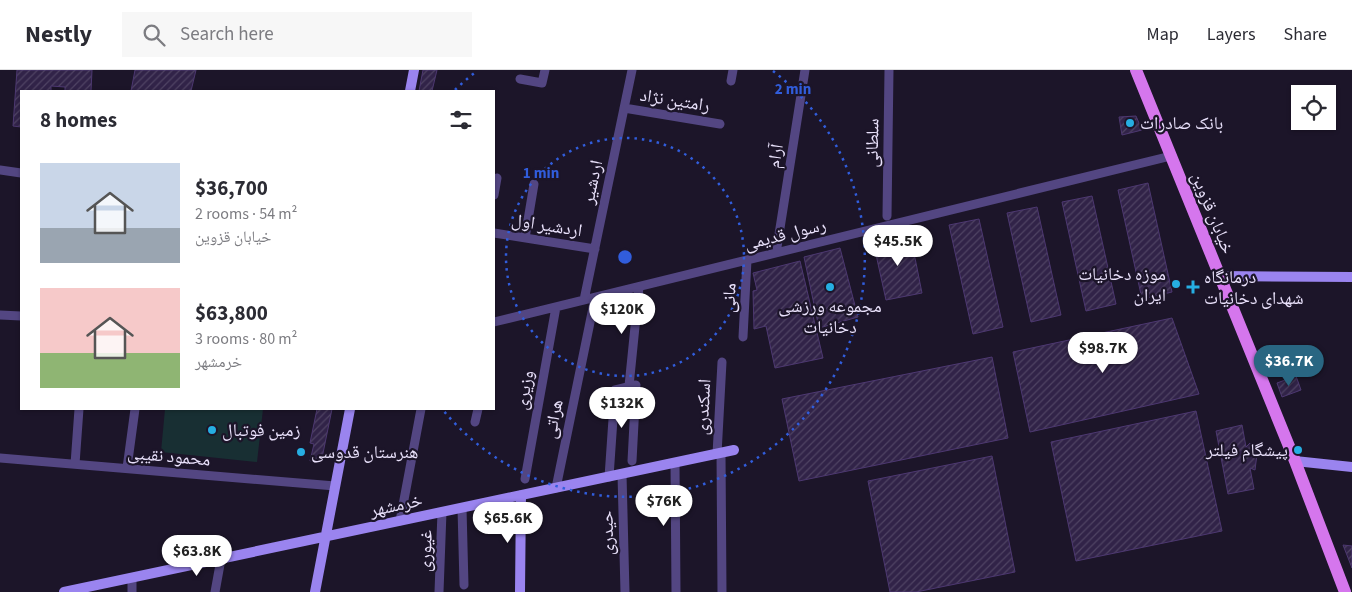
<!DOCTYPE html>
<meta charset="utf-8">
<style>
body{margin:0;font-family:"Source Sans 3","Noto Naskh Arabic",sans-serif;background:#f7f7f7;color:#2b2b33;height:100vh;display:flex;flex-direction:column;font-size:19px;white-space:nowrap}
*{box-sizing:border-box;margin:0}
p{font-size:16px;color:#7c7c81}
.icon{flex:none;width:28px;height:28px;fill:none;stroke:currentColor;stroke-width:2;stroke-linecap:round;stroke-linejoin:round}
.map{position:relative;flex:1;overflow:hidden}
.details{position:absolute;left:20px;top:20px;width:475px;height:320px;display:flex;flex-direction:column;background:#fff;border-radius:0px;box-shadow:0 1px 4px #0004}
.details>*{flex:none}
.tools{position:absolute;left:1291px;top:15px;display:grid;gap:10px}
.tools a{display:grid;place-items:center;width:45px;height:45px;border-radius:0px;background:#fff;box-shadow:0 1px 4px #0004;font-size:25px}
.price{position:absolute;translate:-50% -42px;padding:0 11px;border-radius:18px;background:#fff;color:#222;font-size:16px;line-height:32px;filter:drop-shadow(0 1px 2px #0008)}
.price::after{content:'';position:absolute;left:50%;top:30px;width:15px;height:11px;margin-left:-8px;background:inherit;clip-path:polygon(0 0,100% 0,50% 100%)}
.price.selected{background:#296682;color:#fff}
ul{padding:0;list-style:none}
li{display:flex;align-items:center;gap:15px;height:125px;padding:0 20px}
li span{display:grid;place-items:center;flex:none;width:140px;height:100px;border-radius:0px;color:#555}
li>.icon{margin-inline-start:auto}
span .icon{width:60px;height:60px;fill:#fffc;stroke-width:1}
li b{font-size:21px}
h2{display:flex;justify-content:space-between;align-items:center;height:60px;padding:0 20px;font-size:21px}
header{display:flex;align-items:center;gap:30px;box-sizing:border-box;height:70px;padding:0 25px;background:#fff;border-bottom:1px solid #e1e1e2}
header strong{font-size:24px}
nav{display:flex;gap:28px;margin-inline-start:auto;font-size:18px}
.search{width:350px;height:45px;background:#f7f7f7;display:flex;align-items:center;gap:12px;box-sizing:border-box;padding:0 18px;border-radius:0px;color:#7c7c81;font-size:19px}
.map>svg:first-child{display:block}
.garden{fill:#182f33}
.building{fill:url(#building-hatch);stroke:#4d3871}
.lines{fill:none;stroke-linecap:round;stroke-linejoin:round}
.street{stroke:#534682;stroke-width:9}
.secondary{stroke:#9a84ef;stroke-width:10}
.primary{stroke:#d576ed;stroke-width:12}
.ring{fill:none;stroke:#315ddc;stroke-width:2.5;stroke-dasharray:2.5 5}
.poi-dot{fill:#26aee2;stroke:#1c1529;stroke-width:2}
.labels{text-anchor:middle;stroke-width:4.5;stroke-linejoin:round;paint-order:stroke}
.street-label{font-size:18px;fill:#e9e1fb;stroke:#1c1529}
.poi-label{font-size:18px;fill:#e9e1fb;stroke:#1c1529;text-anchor:start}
.centre{fill:#315ddc;stroke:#1c1529;stroke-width:2.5}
.ring-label{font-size:15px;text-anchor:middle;font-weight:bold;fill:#315ddc;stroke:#1c1529;stroke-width:4.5;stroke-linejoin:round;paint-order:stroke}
</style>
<header>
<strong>Nestly</strong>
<div class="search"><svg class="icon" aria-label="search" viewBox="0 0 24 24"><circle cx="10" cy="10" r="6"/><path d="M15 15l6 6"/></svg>Search here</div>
<nav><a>Map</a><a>Layers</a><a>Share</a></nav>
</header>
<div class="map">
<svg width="1352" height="522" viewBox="0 0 1352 522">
<defs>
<pattern id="building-hatch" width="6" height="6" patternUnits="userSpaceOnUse" patternTransform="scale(1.25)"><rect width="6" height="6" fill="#312348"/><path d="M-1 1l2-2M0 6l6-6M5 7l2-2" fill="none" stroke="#4f4363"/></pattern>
</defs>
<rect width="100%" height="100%" fill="#1c1529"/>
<path class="garden" d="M165 339H263L257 392 161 382Z"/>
<path class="building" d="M17 0H92L91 21H65V17L51 16V21H21V57L13 56Z
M135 0H196L191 21H131Z
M423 0H437L432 21H419Z
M1136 46 1142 60 1122 65 1119 47Z
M1148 113 1172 222 1142 229 1118 120Z
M1092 126 1116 234 1086 241 1062 132Z
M1037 137 1061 245 1031 252 1007 143Z
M979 149 1003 257 973 264 949 155Z
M910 163 922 223 886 230 873 171Z
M840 178 858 247 819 258 804 187Z
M800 191 823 288 775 298 766 256 754 259 753 221 757 220 753 203Z
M1172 248 1199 324 1030 362 1013 282Z
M992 287 1008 368 799 411 782 329Z
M1296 306 1301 320 1282 327 1277 313Z
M317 339H332L321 393 310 391 314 374 310 373Z
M1196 341 1222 461 1076 491 1051 372Z
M1242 355 1246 377 1250 373 1257 384 1255 400 1250 398 1254 419 1228 424 1216 361Z
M992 386 1015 502 916 522H890L868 411Z
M1343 475 1352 476V498Z"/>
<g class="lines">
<path class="street" d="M520 9 542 13 545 0
M731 11 733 0
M624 38 720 54
M0 100 21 103
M494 125 497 108
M887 146 889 0
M494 163 595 179
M525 168 534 114
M777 177 805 0
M584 230 632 0
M0 245 21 246
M494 252 1171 86
M743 267 747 190
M629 316 639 217
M475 352 478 339
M721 383 722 522
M717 384 722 292
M0 388 335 416
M675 393 676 522
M75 394 79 339
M127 398 135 339
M622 404 625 522
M609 407 615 320 636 315 632 391
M525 409 556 237
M556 418 595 228
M462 438 464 515
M400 451 421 339
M132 522V508
M215 522 221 489
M439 522 442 442"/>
<path class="secondary" d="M410 21 414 0
M1220 206 1352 207
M1295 391 1352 397
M64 522 734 380
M315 522 350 339
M520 522 521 425"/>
<path class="primary" d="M1136 0 1295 391 1345 522"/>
</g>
<g class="ring">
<circle cx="625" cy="187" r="119"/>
<path d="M455 20A238 238 0 0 1 477 1M773 1A238 238 0 1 1 443 340"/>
</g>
<g class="poi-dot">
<circle cx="1130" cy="53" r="5"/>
<circle cx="1176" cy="214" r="5"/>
<circle cx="830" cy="217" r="5"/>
<path d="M1190.5 209.5h5v5h5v5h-5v5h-5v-5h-5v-5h5z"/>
<circle cx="212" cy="360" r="5"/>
<circle cx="1298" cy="380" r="5"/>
<circle cx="301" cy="382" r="5"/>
</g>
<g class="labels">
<g class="street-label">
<text transform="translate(675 30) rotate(9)" y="6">رامتین نژاد</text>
<text transform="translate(872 73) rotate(-89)" y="6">سلطانی</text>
<text transform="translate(775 86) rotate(-81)" y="6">آرام</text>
<text transform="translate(592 112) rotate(-78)" y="6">اردشیر</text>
<text transform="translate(1213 143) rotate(68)" y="6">خیابان قزوین</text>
<text transform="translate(547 155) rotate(9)" y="6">اردشیر اول</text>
<text transform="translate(785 164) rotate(-14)" y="6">رسول قدیمی</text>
<text transform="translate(729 228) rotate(-87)" y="6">مانی</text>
<text transform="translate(524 320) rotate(-80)" y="6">وزیری</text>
<text transform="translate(703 337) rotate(-87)" y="6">اسکندری</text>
<text transform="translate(553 349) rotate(-79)" y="6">هراتی</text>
<text transform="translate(169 386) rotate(5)" y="6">محمود نقیبی</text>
<text transform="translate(396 435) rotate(-12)" y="6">خرمشهر</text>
<text transform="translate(607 463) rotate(-91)" y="6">حیدری</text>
<text transform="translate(425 481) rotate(-88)" y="6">غیوری</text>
</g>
<g class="poi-label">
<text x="1140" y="59">بانک صادرات</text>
<text x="1166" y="210" text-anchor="end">موزه دخانیات<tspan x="1166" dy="21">ایران</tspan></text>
<text x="1204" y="213">درمانگاه<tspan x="1204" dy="21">شهدای دخانیات</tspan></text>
<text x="830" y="242" text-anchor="middle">مجموعه ورزشی<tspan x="830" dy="21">دخانیات</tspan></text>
<text x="222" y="366">زمین فوتبال</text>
<text x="1288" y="386" text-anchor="end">پیشگام فیلتر</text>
<text x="311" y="388">هنرستان قدوسی</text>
</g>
</g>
<circle cx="625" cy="187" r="8" class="centre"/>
<g class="ring-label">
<text x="793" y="24">2 min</text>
<text x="541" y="108">1 min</text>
</g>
</svg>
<div class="tools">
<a><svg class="icon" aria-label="locate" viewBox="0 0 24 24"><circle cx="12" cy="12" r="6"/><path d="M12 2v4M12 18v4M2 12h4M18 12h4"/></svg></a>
</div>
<b class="price" style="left:898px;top:197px">$45.5K</b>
<b class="price" style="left:622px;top:265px">$120K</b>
<b class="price" style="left:1103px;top:304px">$98.7K</b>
<b class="price selected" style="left:1289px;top:317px">$36.7K</b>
<b class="price" style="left:622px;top:359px">$132K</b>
<b class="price" style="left:664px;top:457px">$76K</b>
<b class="price" style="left:508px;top:474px">$65.6K</b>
<b class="price" style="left:197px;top:507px">$63.8K</b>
<section class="details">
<h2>8 homes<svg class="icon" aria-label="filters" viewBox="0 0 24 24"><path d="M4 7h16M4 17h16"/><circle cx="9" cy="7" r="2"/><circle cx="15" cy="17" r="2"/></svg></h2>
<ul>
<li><span style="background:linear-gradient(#c9d6e8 65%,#9aa5b1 0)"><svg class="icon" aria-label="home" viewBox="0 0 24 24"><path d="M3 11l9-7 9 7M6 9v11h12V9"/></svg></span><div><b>$36,700</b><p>2 rooms · 54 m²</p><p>خیابان قزوین</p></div></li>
<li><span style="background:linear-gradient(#f6c9c9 65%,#8fb573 0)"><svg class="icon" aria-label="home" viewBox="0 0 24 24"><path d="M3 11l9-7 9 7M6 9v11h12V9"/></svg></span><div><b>$63,800</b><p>3 rooms · 80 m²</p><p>خرمشهر</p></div></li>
</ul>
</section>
</div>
